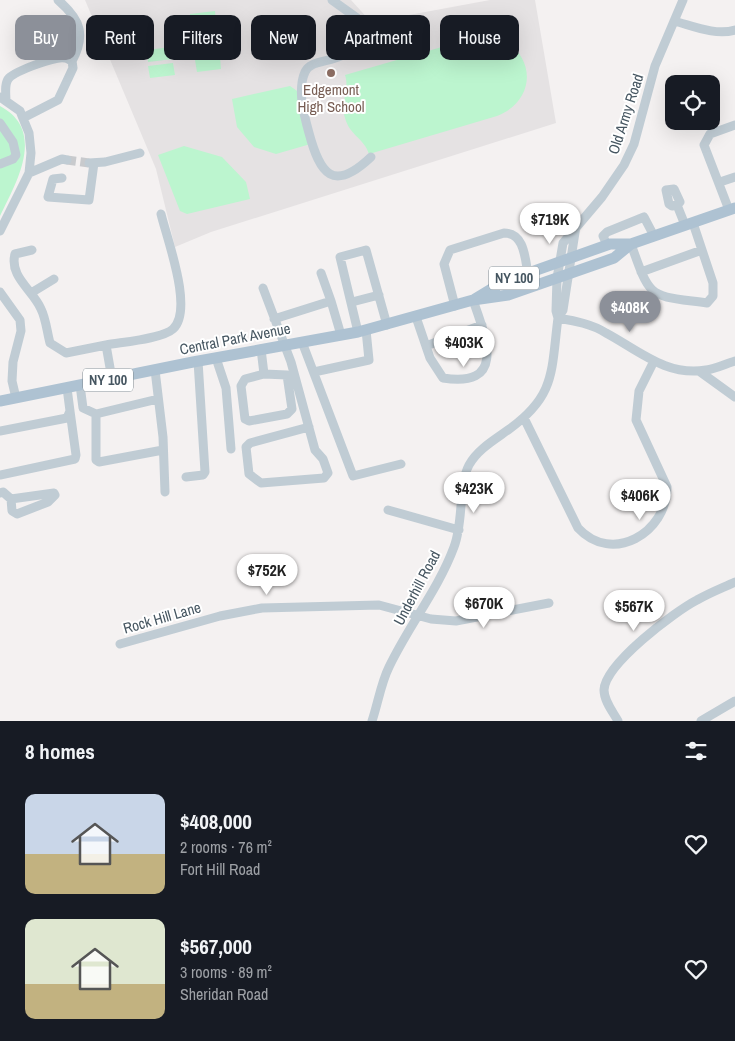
<!DOCTYPE html>
<meta charset="utf-8">
<style>
body{margin:0;font-family:"Archivo Narrow",sans-serif;background:#242831;color:#f1f3f6;height:100vh;display:flex;flex-direction:column;font-size:19px;white-space:nowrap}
*{box-sizing:border-box;margin:0}
p{font-size:16px;color:#9ea1a6}
.icon{flex:none;width:28px;height:28px;fill:none;stroke:currentColor;stroke-width:2;stroke-linecap:round;stroke-linejoin:round}
.map{position:relative;height:721px;overflow:hidden}
.side{display:flex;flex-direction:column;background:#171b24;flex:1}
.side>*{flex:none}
.banner{position:absolute;left:15px;top:15px;width:705px;height:45px;display:flex;gap:10px}
.buttons{position:absolute;left:665px;top:75px;display:grid;gap:10px}
.buttons a{display:grid;place-items:center;width:55px;height:55px;border-radius:10px;background:#171b24;box-shadow:0 5px 20px #0002;font-size:25px}
.price{position:absolute;translate:-50% -42px;padding:0 11px;border-radius:18px;background:#fff;color:#222;font-size:16px;line-height:32px;filter:drop-shadow(0 1px 2px #0008)}
.price::after{content:'';position:absolute;left:50%;top:30px;width:15px;height:11px;margin-left:-8px;background:inherit;clip-path:polygon(0 0,100% 0,50% 100%)}
.price.active{background:#8c9099;color:#fff}
ul{padding:0;list-style:none}
li{display:flex;align-items:center;gap:15px;height:125px;padding:0 25px}
li span{display:grid;place-items:center;flex:none;width:140px;height:100px;border-radius:10px;color:#555}
li>.icon{margin-inline-start:auto}
span .icon{width:60px;height:60px;fill:#fffc;stroke-width:1}
li b{font-size:21px}
h2{display:flex;justify-content:space-between;align-items:center;height:60px;padding:0 25px;font-size:21px}
.pill{padding:0 18px;border-radius:10px;background:#171b24;box-shadow:0 5px 20px #0002;font-size:18px;line-height:45px}
.pill.active{background:#8c9099;color:#fff}
.map>svg:first-child{display:block}
.education{fill:#e5e2e3}
.green{fill:#bcf5cf}
.lines{fill:none;stroke-linecap:round;stroke-linejoin:round}
.minor-tunnel{stroke:#c8cacd;stroke-width:9;stroke-dasharray:9 4.5;stroke-linecap:butt}
.minor{stroke:#c0ccd4;stroke-width:9}
.major{stroke:#aec2d2;stroke-width:11}
.education-dot{fill:#8d6e63;stroke:#fff;stroke-width:2}
.labels{text-anchor:middle;stroke-width:4;stroke-linejoin:round;paint-order:stroke}
.shield{fill:#fff;stroke:#7e8990;stroke-width:1}
.shield-label{font-size:14px;font-weight:bold;fill:#465661}
.education-label{font-size:15px;fill:#785e54;stroke:#fff}
.street-label{font-size:15px;fill:#465661;stroke:#fff}
</style>
<div class="map">
<svg width="735" height="721" viewBox="0 0 735 721">
<rect width="100%" height="100%" fill="#f4f1f1"/>
<path class="education" d="M85 0H351L371 22 490 0H535L556 123 211 232 175 247 156 169Z"/>
<path class="green" d="M215 11 216 22 191 25 190 14Z
M216 26 218 38 193 41 191 29Z
M497 31 499 38C537 55 536 101 497 116L369 154C364 138 350 136 345 118 340 101 350 90 345 75Z
M218 42 220 53 195 56 193 45Z
M171 47 173 59 148 62 147 50Z
M220 57 221 69 197 72 195 60Z
M173 63 175 75 150 78 148 66Z
M290 86 300 93 314 143 276 154 254 147 237 127 232 99Z
M0 106C47 131 16 183 0 216Z
M184 146 222 157 246 182 250 199 187 214 180 211 158 155Z"/>
<g class="lines">
<path class="minor-tunnel" d="M67 160 89 163"/>
<path class="minor" d="M58 0C81 20 86 35 72 61
M332 0 357 18 360 36C345 68 313 55 305 72 297 90 304 115 309 133 320 174 333 193 371 157
M674 21C693 26 716 36 735 30
M0 97 20 111 29 133 31 153 29 173 0 231
M6 101C6 95 4 83 9 78 16 71 55 56 65 58 67 58 69 60 72 61L73 68 58 100 23 118
M0 123 13 142 16 155 13 159 0 164
M89 163 105 162 140 153
M29 173 62 159 67 160
M62 178 53 179 48 197 89 200 94 163
M720 182 735 177
M677 205 672 206 669 204 666 190 674 189 680 202 677 205 685 225
M729 210 704 145 710 134 735 125
M631 244C651 301 649 295 707 303L713 296V283L693 223
M607 245 603 236 607 232 644 217 654 236
M32 250 15 254C9 277 33 290 41 309 46 319 47 332 50 343L66 353 106 345 112 379
M641 272 702 250
M321 273 331 301
M263 288 291 362 315 450 323 459 328 473 324 478 261 483 249 474 246 447 250 443 309 427
M0 292 20 320 21 331 13 362 12 381 16 398
M31 293 54 279
M352 302 379 295
M455 306 444 264 450 250 504 233C524 233 525 257 528 274
M416 317 430 358 443 378C507 388 486 337 473 300
M558 318 556 311 557 278 563 243 602 197 624 165 634 144 655 66 683 0
M558 318C575 321 592 324 606 333 638 350 667 377 706 370 715 369 725 364 735 361
M274 319 331 301 341 335
M358 332 340 257 366 250 387 325
M302 342 353 476 401 464
M106 345C122 342 162 339 173 329 194 310 167 239 161 214
M426 346 482 325
M261 349 264 374
M216 358 226 388 231 449
M155 370 163 437 165 492
M699 371 735 397
M314 372 369 360 366 330
M264 374 287 375 292 409 287 414 249 421 245 419 241 386 245 379Z
M80 385 83 408 96 414
M158 399 96 414V460L99 462 163 450
M524 418 578 528C612 565 667 533 667 487L636 420 639 391 654 361
M0 431 67 418 70 411 67 388
M0 475 75 459 76 455 70 411
M186 477 203 475 205 472 198 361
M0 493 3 492 11 499 54 493 55 495 48 502 17 514 12 511 11 499
M388 510 459 530
M120 644 220 616 262 608 379 605 431 619 456 621 549 603
M372 721C378 703 381 683 389 667 409 625 438 590 454 547 464 521 458 486 469 465 477 450 494 440 508 430 556 396 551 372 558 318L563 310 576 226
M618 721C613 712 604 701 604 690 605 664 674 612 697 600 709 593 722 588 735 582
M701 721 735 701"/>
<path class="major" d="M475 299 503 282 610 244H631
M0 401 193 362 358 332 473 300 508 295 614 258 631 244 735 208"/>
</g>
<circle class="education-dot" cx="331" cy="73" r="5"/>
<g class="labels">
<g class="shield">
<rect x="489" y="266.5" width="50" height="23" rx="4"/>
<rect x="83" y="368.5" width="50" height="23" rx="4"/>
</g>
<g class="shield-label">
<text x="514" y="283">NY 100</text>
<text x="108" y="385">NY 100</text>
</g>
<g class="education-label">
<text x="331" y="95">Edgemont<tspan x="331" dy="17">High School</tspan></text>
</g>
<g class="street-label">
<text transform="translate(626 114) rotate(-72)" y="5">Old Army Road</text>
<text transform="translate(235 339) rotate(-11)" y="5">Central Park Avenue</text>
<text transform="translate(417 588) rotate(-62)" y="5">Underhill Road</text>
<text transform="translate(162 618) rotate(-16)" y="5">Rock Hill Lane</text>
</g>
</g>
</svg>
<div class="buttons">
<a><svg class="icon" aria-label="locate" viewBox="0 0 24 24"><circle cx="12" cy="12" r="6"/><path d="M12 2v4M12 18v4M2 12h4M18 12h4"/></svg></a>
</div>
<b class="price" style="left:550px;top:245px">$719K</b>
<b class="price active" style="left:630px;top:333px">$408K</b>
<b class="price" style="left:464px;top:368px">$403K</b>
<b class="price" style="left:474px;top:514px">$423K</b>
<b class="price" style="left:640px;top:521px">$406K</b>
<b class="price" style="left:267px;top:596px">$752K</b>
<b class="price" style="left:484px;top:629px">$670K</b>
<b class="price" style="left:634px;top:632px">$567K</b>
<div class="banner">
<a class="pill active">Buy</a>
<a class="pill">Rent</a>
<a class="pill">Filters</a>
<a class="pill">New</a>
<a class="pill">Apartment</a>
<a class="pill">House</a>
</div>
</div>
<section class="side">
<h2>8 homes<svg class="icon" aria-label="filters" viewBox="0 0 24 24"><path d="M4 7h16M4 17h16"/><circle cx="9" cy="7" r="2"/><circle cx="15" cy="17" r="2"/></svg></h2>
<ul>
<li><span style="background:linear-gradient(#c9d6e8 60%,#c2b280 0)"><svg class="icon" aria-label="home" viewBox="0 0 24 24"><path d="M3 11l9-7 9 7M6 9v11h12V9"/></svg></span><div><b>$408,000</b><p>2 rooms · 76 m²</p><p>Fort Hill Road</p></div><svg class="icon" aria-label="heart" viewBox="0 0 24 24"><path d="M12 20l-8-8c-3-5 5-10 8-4 3-6 11-1 8 4z"/></svg></li>
<li><span style="background:linear-gradient(#dfe7d0 65%,#c2b280 0)"><svg class="icon" aria-label="home" viewBox="0 0 24 24"><path d="M3 11l9-7 9 7M6 9v11h12V9"/></svg></span><div><b>$567,000</b><p>3 rooms · 89 m²</p><p>Sheridan Road</p></div><svg class="icon" aria-label="heart" viewBox="0 0 24 24"><path d="M12 20l-8-8c-3-5 5-10 8-4 3-6 11-1 8 4z"/></svg></li>
</ul>
</section>
